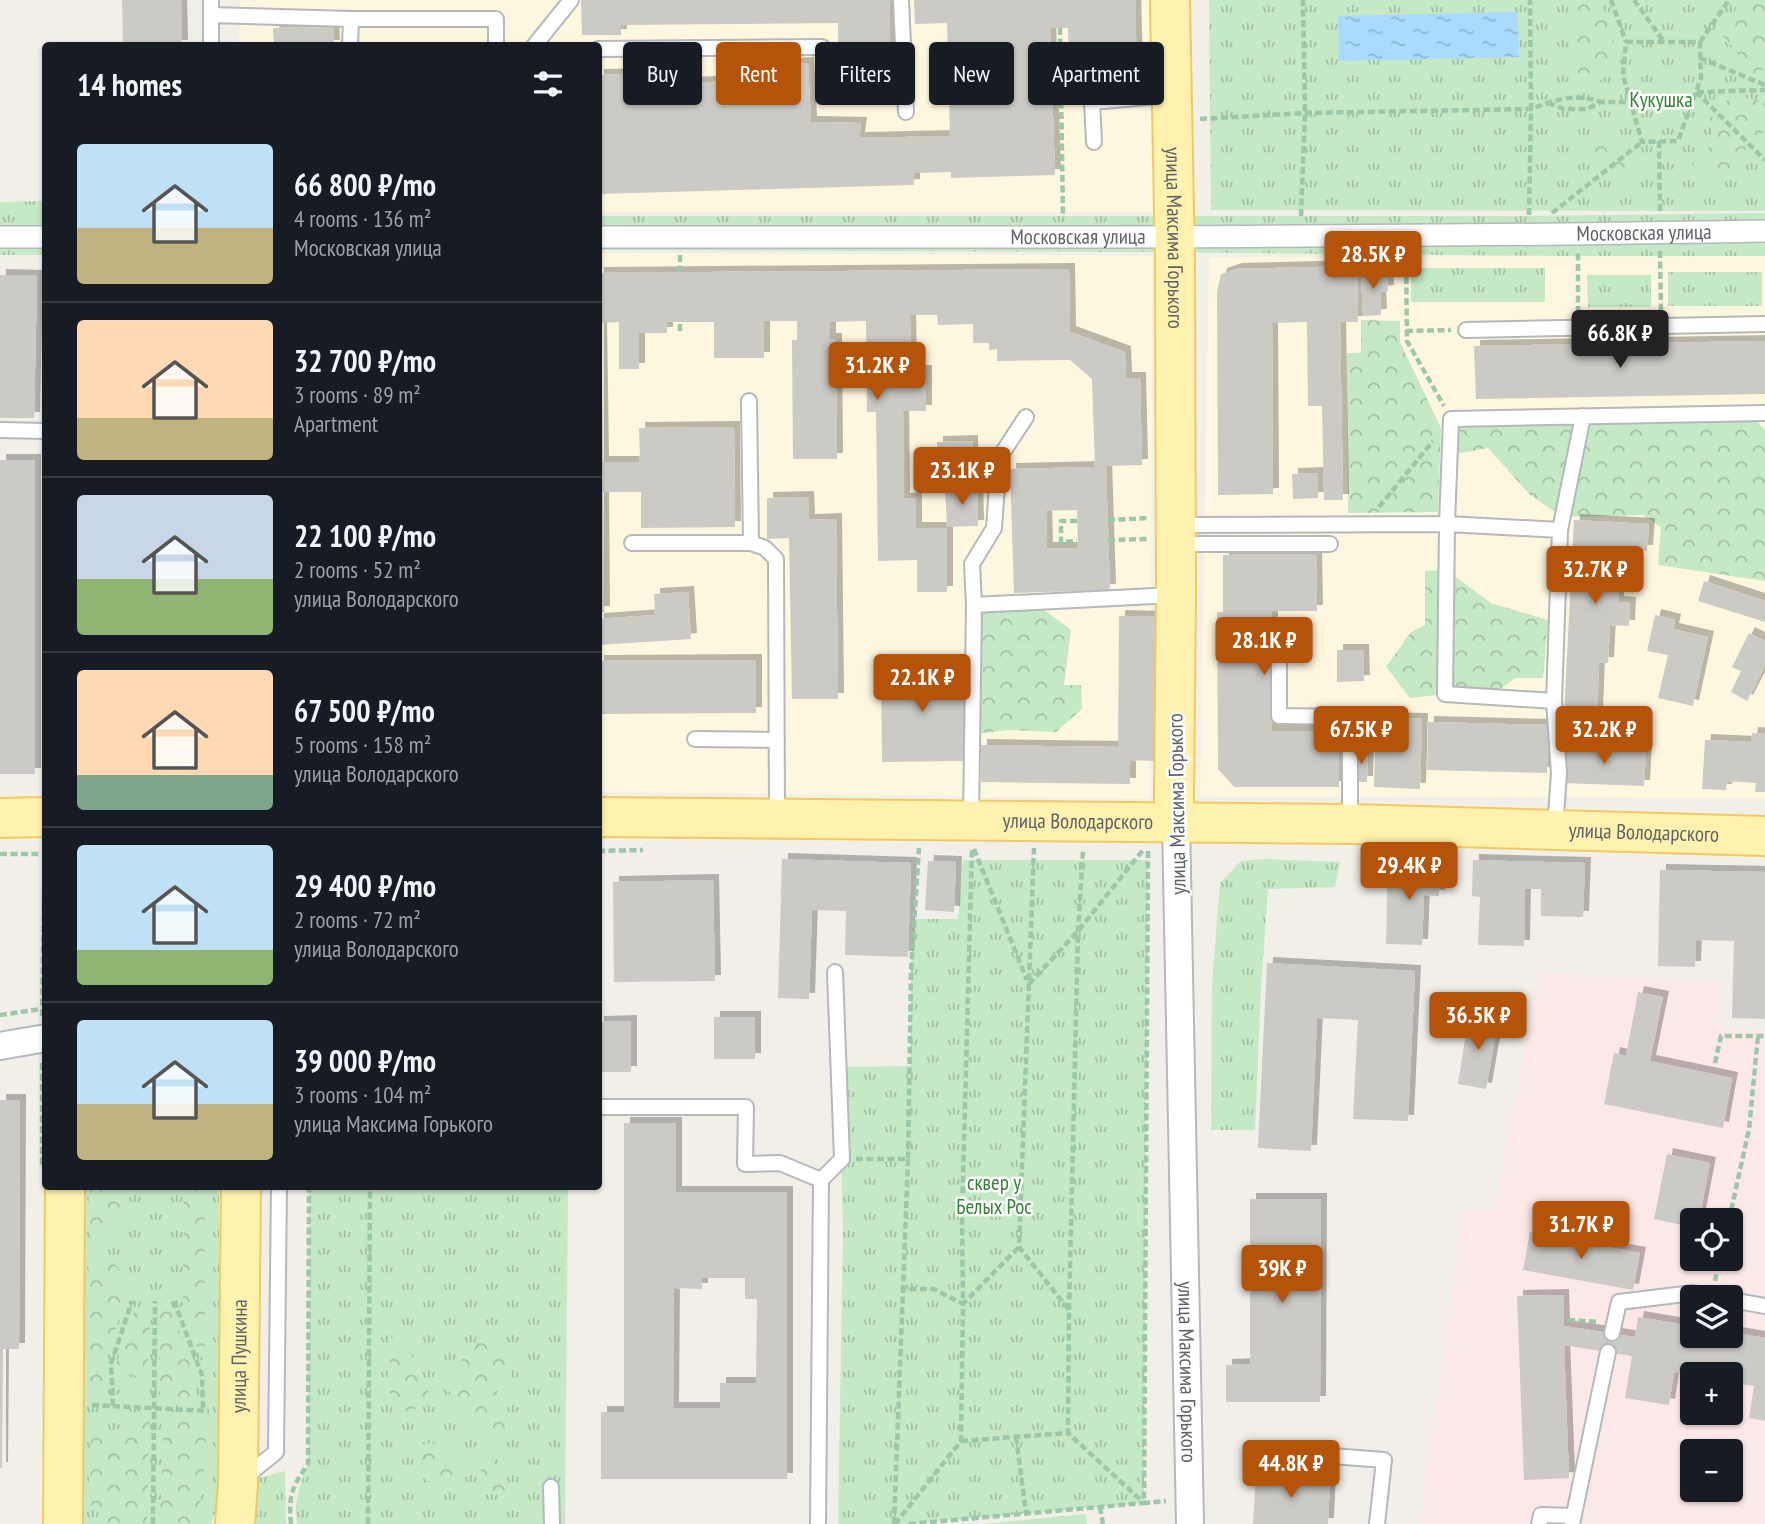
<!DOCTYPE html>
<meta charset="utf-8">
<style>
body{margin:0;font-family:"PT Sans Narrow",sans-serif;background:#20242c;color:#f1f3f6;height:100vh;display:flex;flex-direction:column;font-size:26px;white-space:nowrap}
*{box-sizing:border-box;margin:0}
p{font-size:23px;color:#9ea1a6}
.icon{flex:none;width:38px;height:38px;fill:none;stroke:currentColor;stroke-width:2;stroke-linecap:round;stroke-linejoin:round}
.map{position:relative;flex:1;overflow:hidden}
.sheet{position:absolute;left:42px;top:42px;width:560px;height:1148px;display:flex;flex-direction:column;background:#171b24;border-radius:7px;box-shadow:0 2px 5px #0004}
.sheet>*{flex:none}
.top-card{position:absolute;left:623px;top:42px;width:665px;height:63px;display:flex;gap:14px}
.buttons{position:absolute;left:1680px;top:1208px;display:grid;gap:14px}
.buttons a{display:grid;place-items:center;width:63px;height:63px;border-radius:7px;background:#171b24;box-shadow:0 2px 5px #0004;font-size:35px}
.price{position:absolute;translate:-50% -60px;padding:0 16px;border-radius:7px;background:#b45309;color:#fff;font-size:23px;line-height:46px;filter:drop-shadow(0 2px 4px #0008)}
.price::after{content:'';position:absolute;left:50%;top:42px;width:21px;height:16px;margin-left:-10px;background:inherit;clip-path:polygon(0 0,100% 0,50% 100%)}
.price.on{background:#222;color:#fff}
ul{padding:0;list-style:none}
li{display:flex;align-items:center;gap:21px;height:175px;padding:0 35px}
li+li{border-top:2px solid #363941}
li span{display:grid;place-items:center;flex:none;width:196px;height:140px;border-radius:7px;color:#555}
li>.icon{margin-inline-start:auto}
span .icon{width:84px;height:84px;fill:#fffc;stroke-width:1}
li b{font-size:30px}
h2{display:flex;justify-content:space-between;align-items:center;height:84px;padding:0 35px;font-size:30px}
.chip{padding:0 24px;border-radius:7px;background:#171b24;box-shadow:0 2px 5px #0004;font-size:24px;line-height:63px}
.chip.on{background:#b45309;color:#fff}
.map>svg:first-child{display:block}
.commercial{fill:#fef7e0}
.medical{fill:#fce8e6;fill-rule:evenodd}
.grass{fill:url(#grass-tufts)}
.forest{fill:url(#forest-crowns)}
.water{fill:url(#water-ripples)}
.building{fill:#cccac5;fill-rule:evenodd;filter:url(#shadow)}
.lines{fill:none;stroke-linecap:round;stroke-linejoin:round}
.service-casing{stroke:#b5b8bc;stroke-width:18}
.pedestrian-casing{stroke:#b5b8bc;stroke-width:24}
.minor-casing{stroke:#b5b8bc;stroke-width:30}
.primary-casing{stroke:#f2c960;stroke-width:42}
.path{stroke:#9cc7a9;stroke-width:4.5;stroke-dasharray:7 3.5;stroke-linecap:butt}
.service{stroke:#fff;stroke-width:14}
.pedestrian{stroke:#fff;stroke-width:21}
.minor{stroke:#fff;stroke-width:26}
.primary{stroke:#fff2af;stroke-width:38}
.labels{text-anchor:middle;stroke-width:5;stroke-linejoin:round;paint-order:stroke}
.park-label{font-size:21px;fill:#348238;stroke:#fff}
.street-label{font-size:21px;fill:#5f6368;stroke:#fff}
</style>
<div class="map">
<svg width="1765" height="1524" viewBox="0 0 1765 1524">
<defs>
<pattern id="grass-tufts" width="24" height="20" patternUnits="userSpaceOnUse" patternTransform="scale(1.75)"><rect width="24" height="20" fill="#c5e8c5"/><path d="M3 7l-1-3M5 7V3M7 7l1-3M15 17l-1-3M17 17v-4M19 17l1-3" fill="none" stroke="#a3c0a4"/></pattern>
<pattern id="forest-crowns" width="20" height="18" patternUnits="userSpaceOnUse" patternTransform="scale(1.75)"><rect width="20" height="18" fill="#c5e8c5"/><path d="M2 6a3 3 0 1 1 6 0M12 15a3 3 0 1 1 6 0" fill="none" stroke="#a3c0a4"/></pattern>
<pattern id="water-ripples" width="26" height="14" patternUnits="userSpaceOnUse" patternTransform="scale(1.75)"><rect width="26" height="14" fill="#aadaff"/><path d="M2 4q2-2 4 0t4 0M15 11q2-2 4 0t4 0" fill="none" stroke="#8eb4d2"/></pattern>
<filter id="shadow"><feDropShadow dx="6" dy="-6" stdDeviation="0" flood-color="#0004"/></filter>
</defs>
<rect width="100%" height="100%" fill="#f1efe8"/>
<path class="commercial" d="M240 0H1149L1154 212H599L598 46H239Z
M599 253 1153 256 1150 799 599 792Z
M1765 256V798L1200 797 1209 257Z"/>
<path class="medical" d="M1539 973 1720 982 1718 1029 1765 1031V1524H1420L1463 1209 1494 1214ZM1692 1220H1731V1258H1692ZM1692 1297H1731V1335H1692ZM1692 1374H1731V1412H1692ZM1692 1451H1731V1489H1692Z"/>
<path class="grass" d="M1209 0H1765V211L1211 210Z
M45 201V255H0V202Z
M1765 213V256H1564L1153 252 599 250V216H1516Z
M1411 268H1545V302H1411Z
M1668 272H1762V306H1668Z
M1587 275H1651V307H1588Z
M1266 859 1340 862 1335 887 1268 889 1261 988 1255 1130H1211L1212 984 1220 883 1241 861Z
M963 860H1148L1144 1503 909 1524H838L843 1231 839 1067 910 1066 911 971 914 919H958Z
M82 1187H219L221 1494 211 1524H77Z
M309 1187H568L565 1524H297C293 1502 300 1485 308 1464Z
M285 1471 286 1524H244L255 1479Z
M1086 1514 1087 1524H982Z"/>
<path class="forest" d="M1575 0H1600C1605 13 1613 28 1614 42 1616 57 1614 79 1595 81 1585 82 1580 76 1574 67Z
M1741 0H1765V66L1761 72 1752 76 1733 47 1722 36 1732 15Z
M1742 97 1757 100 1765 104V133L1754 132C1745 145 1743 156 1742 172L1697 169 1692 164 1690 158C1718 152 1710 135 1710 113 1719 103 1729 99 1742 97Z
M1598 137 1615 139 1622 143 1627 159 1633 166 1631 173 1610 176 1594 171C1584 158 1583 152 1591 138Z
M1361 320 1400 321V342L1441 428 1438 512 1348 513 1347 353H1361Z
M1749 413 1765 430V581L1658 565 1661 527 1643 515 1563 517 1530 495 1488 448 1450 455 1451 419Z
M1446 570 1491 603 1548 620 1543 678H1515L1490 697 1445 694 1410 698 1386 667 1411 632 1425 625V571Z
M1034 602 1071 630 1064 685H1081L1082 709 1056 732 1009 730 973 734 974 605Z
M89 1187H123L121 1225C100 1229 108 1238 92 1245L88 1223Z
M184 1187H205V1363L192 1337 183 1310Z
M89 1255C152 1259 111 1333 105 1366 104 1374 104 1382 104 1389L84 1392Z
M172 1308 195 1380 196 1404 160 1401 159 1314 164 1310Z
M135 1309 151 1310 147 1384 136 1376 130 1375 122 1379 116 1385V1364Z
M485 1336 507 1339 512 1374 492 1398 483 1404 488 1412 507 1407 509 1419 505 1451 491 1450 482 1431 459 1415 448 1388 468 1347Z
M390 1337 417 1361 433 1404 400 1413 390 1403Z
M139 1411 150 1413 147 1524H106L97 1510 88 1502 91 1440C109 1432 128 1428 139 1411Z
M170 1417 207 1420 203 1484 197 1524H160L163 1427 164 1423Z
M430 1443C446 1446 457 1458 468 1470L462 1482C443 1490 425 1483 413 1468L422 1445Z
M492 1457 506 1490 494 1496 482 1486 477 1479 485 1459Z"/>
<path class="water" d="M1518 12 1519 57 1339 61 1338 16Z"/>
<path class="building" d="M122 0H181L182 46H123Z
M581 0H890V101L839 102 838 23 621 25V35H582Z
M914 0H1135L1137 72 1109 73 1110 87 1070 88 1068 28H1050L1055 175 951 178V172L914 173V185L598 194V75L653 74 654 84 775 80 774 65 808 63 811 122 861 123 859 138 950 136 947 23 915 24Z
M333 27 334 46H274L273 28Z
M1357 266 1358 322H1340L1343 500H1324L1322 406H1308L1307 322 1272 323 1273 494 1218 495 1217 291 1221 274 1236 269Z
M1069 269 1070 332 1125 352 1126 378H1140L1142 465 1106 466 1110 590 1014 593 1010 469 1095 467 1092 379 1070 360 997 361V349L989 350V343H973V324L938 325 937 315H910L911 371H926V411H903L904 499 916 498V528H947V592H917V560L878 561 876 412H867L866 321 830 322V339H836L837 459H793L792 340H797V321H764V358H714V322H667V333H639V369H619V322L601 323 603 462H640L639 428 734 427 735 527 641 528V492H603L604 612H598V273ZM1077 510 1078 548H1047L1046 511Z
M1387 270 1388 291 1380 292 1381 315 1363 316 1361 271Z
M0 275 37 276 34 418H0Z
M1765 341V394L1476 399 1474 346Z
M972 441 973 485 938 486 937 442Z
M0 460H35V774H0Z
M1318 473V498L1293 499 1292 474Z
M977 487 978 526 947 527 945 488Z
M808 497 809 520 836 519 838 699H792L789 538 767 539V498Z
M1574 520 1649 524 1647 551 1614 549 1612 579H1619L1618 602 1630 603 1629 626 1610 625 1608 663H1599L1597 716 1564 715Z
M1316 554 1317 611H1272V731H1339V787H1234L1218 769 1217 612H1223V555Z
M1704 581 1765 601V622L1698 601Z
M688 592 691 639 598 645V619L655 615 654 594Z
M1655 615 1675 620 1673 629 1708 637 1693 706 1658 698 1668 655 1647 651Z
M1119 616 1156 617 1155 761 1130 760V784L981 782V745L1118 747Z
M1749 633 1765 641V666L1747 701 1731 692 1741 671 1732 667Z
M1337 650H1363L1364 681 1337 682Z
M756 660V713L598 714V661Z
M881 667H962L963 761 882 762Z
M1376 718 1422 719 1420 789 1374 787Z
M1428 722 1548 725 1547 773 1427 770Z
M1752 733 1765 734V792H1755L1756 783 1727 781 1726 790 1702 789 1705 740 1751 742Z
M1564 745 1646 749 1644 786 1563 783Z
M1355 749 1368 750 1367 782H1354Z
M782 859 911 863 908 957 845 955 846 911 812 910 809 999 778 998Z
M1473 860 1585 863 1583 917 1541 916V889H1525L1524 946 1478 945 1480 897 1472 896Z
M928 861 956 862 954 912 925 910Z
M1388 865 1440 866 1439 896 1424 895 1422 945 1386 944Z
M1660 870 1765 872V1019L1732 1018 1734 941 1696 940 1695 967 1658 966Z
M713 880 715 981 614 982 613 882Z
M1267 963 1415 971 1408 1121 1353 1119 1358 1020 1317 1018 1311 1151 1258 1148Z
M1638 992 1663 997 1650 1061 1732 1078 1723 1128 1604 1104 1614 1053 1626 1056Z
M1469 1015 1498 1020 1486 1089 1458 1084Z
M714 1017H755V1059H714Z
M631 1021V1072H598V1022Z
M0 1100H20L19 1349H3L2 1468H0Z
M624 1123H676V1192H787V1479H601V1412H624ZM702 1278H745V1299H757L756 1383H720V1408H673L674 1288 702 1289Z
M1667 1154 1710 1163 1699 1220H1692V1227L1654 1219Z
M1250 1199H1321L1320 1402H1226V1365L1250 1364Z
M1530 1232 1640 1253 1633 1290 1523 1270Z
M1563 1295 1564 1326 1635 1337 1638 1317 1692 1326V1335H1731V1332L1765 1338V1421L1749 1418 1754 1386 1731 1382V1374H1692V1375L1674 1372 1669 1405 1625 1398 1632 1356 1564 1345 1569 1478 1524 1480 1517 1296Z
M1256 1474 1330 1478 1328 1524H1253Z"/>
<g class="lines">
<defs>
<path id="service" d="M211 0V46
M901 0 906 112
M211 15 351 19H496V46
M350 46 351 19
M534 46 571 0
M598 49 822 47
M1094 142 1092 102 1170 95
M1466 330 1765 324
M749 401 751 543
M0 430 46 431
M1177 525 1447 524 1560 530
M632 543H751L765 548 776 559 777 817
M1177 544H1330
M974 605 972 564 994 528 999 458 1026 417
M1279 630V716L1350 717V823
M1554 701 1560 530 1583 416
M695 739 777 740
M971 817 974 605 1174 595
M1555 830 1559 773 1554 701 1445 694 1447 524 1451 419 1765 413
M598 1107H746L745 1164 780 1163 821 1180
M1731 1300 1765 1306
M1612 1333 1619 1302 1693 1293 1715 1297
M1254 1450 1384 1460 1377 1524
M244 1478 276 1452 279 1186
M551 1487 552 1524
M818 1524 821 1180 842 1159 835 972
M1539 1524 1541 1515 1573 1516
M1572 1524 1608 1352"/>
<g id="pedestrian">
<path d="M0 237H46"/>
<path id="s1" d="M598 237C987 237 1376 238 1765 231"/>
</g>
<g id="minor">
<path id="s2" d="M1176 822 1190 1524"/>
<path d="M0 1046 46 1038"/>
</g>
<g id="primary">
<path id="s3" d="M1170 0 1175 263 1176 595 1174 797 1176 822"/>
<path id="s4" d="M598 817 1350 824 1765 836"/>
<path d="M0 818 46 817"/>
<path d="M63 1524 65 1186"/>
<path id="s5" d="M235 1524 238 1484 241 1186"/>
</g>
</defs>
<use href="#service" class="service-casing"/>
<use href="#pedestrian" class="pedestrian-casing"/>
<use href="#minor" class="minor-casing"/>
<use href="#primary" class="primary-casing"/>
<path class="path" d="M1611 0 1626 42
M1634 0 1664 42
M1060 28 1063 216
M1626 42H1700L1701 78 1678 141 1642 142 1623 75Z
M1700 42 1729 0
M1700 58 1765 85
M1696 92 1765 160
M1697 92 1765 90
M1548 103 1564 109H1587L1601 102H1631
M1200 119 1305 113 1531 109C1558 99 1574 93 1601 102
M1659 141 1660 214
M1552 213 1642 142
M1529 215 1531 109 1530 0
M1301 216 1305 113 1303 0
M1660 251 1661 312
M680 255V272
M1406 256 1407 341 1444 406
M1578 313V252
M680 331V322
M1406 331 1451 330
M1379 507 1433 441
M1108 520 1149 518
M1077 521H1061V542L1077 541
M1108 540 1147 539
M45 788 46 460
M974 849 1027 980
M598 851 643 850
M1148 851 1144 1503 1166 1501
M0 854H45
M1029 984 1078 931 1143 850
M0 1015 41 1009
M42 1016 45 846
M42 1063V1166
M1715 1063 1721 1036H1765
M856 1159H908L911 971 919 848
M908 1159 903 1289H934L963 1304 962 1216 972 847
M1729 1220 1749 1129 1758 1036
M1715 1281 1720 1258
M174 1301 202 1375 203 1411
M1069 1310 1078 931 1083 851
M1568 1320 1599 1322
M92 1405 209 1411
M113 1406 111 1364 132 1301
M1016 1437 1026 1513
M961 1441 1068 1433 1069 1310 1019 1247 1034 848
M1100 1507 1103 1524
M153 1524 155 1301
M291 1524C288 1496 292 1487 308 1464L309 1186
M368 1524 370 1186
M894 1524 903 1289
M895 1524 961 1441 963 1304 1019 1247
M909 1524 1144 1503 1068 1433"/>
<use href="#service" class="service"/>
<use href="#pedestrian" class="pedestrian"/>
<use href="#minor" class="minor"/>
<use href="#primary" class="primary"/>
</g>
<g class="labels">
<g class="park-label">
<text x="1661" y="107">Кукушка</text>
<text x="994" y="1190">сквер у<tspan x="994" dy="24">Белых Рос</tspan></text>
</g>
<g class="street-label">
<text dy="7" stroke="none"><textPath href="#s1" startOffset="1046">Московская улица</textPath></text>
<text dy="7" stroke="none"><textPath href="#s1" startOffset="480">Московская улица</textPath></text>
<text dy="7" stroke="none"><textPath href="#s3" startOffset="238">улица Максима Горького</textPath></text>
<text transform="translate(1177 804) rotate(-91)" y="7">улица Максима Горького</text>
<text dy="7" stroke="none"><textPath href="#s4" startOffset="480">улица Володарского</textPath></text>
<text dy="7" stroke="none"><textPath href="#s4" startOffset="1046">улица Володарского</textPath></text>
<text dy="7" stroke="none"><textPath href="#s5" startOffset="168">улица Пушкина</textPath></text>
<text dy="7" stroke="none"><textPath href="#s2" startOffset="550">улица Максима Горького</textPath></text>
</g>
</g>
</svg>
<div class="buttons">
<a><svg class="icon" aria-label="locate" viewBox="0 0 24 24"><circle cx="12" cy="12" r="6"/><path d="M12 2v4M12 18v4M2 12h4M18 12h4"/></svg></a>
<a><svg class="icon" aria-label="layers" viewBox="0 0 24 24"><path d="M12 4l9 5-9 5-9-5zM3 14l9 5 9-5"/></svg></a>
<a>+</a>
<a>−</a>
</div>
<b class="price" style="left:1373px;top:291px">28.5K ₽</b>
<b class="price on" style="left:1620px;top:370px">66.8K ₽</b>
<b class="price" style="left:877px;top:402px">31.2K ₽</b>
<b class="price" style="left:962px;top:507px">23.1K ₽</b>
<b class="price" style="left:1595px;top:606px">32.7K ₽</b>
<b class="price" style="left:1264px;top:677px">28.1K ₽</b>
<b class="price" style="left:922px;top:714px">22.1K ₽</b>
<b class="price" style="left:1361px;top:766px">67.5K ₽</b>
<b class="price" style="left:1604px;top:766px">32.2K ₽</b>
<b class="price" style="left:1409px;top:902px">29.4K ₽</b>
<b class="price" style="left:1478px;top:1052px">36.5K ₽</b>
<b class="price" style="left:1581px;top:1261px">31.7K ₽</b>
<b class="price" style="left:1282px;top:1305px">39K ₽</b>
<b class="price" style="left:1291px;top:1500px">44.8K ₽</b>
<div class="top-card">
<a class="chip">Buy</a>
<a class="chip on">Rent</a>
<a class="chip">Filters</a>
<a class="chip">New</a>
<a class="chip">Apartment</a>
</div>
<section class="sheet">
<h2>14 homes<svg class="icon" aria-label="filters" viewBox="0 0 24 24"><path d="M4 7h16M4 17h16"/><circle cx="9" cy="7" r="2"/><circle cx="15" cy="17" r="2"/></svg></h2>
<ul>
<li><span style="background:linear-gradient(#bfe0f5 60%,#c2b280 0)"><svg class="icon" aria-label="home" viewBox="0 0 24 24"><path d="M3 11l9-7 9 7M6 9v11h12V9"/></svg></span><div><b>66 800 ₽/mo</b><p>4 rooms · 136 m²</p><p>Московская улица</p></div></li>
<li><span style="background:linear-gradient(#ffd9b3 70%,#c2b280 0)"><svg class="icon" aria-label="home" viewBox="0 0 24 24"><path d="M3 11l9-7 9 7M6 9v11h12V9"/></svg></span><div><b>32 700 ₽/mo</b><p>3 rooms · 89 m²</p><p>Apartment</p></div></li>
<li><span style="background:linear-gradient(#c9d6e8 60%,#8fb573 0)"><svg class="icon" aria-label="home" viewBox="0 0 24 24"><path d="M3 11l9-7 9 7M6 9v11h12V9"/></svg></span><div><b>22 100 ₽/mo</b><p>2 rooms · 52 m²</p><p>улица Володарского</p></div></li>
<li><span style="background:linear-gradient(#ffd9b3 75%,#7fa58c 0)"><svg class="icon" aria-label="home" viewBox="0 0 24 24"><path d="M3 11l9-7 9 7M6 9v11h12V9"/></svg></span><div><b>67 500 ₽/mo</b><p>5 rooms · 158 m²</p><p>улица Володарского</p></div></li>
<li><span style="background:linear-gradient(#bfe0f5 75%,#8fb573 0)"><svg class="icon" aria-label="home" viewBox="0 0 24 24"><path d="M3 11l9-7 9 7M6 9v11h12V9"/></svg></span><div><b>29 400 ₽/mo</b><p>2 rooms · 72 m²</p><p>улица Володарского</p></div></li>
<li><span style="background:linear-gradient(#bfe0f5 60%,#c2b280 0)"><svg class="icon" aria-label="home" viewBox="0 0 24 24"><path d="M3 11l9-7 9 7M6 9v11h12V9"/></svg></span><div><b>39 000 ₽/mo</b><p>3 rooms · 104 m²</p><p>улица Максима Горького</p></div></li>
</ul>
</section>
</div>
